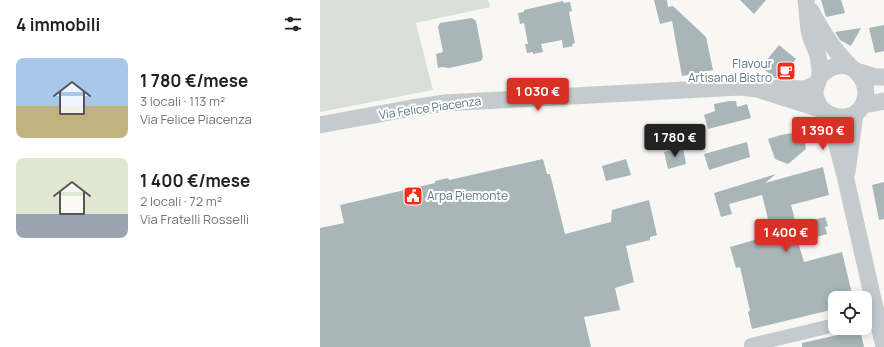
<!DOCTYPE html>
<html lang="it">
<meta charset="utf-8">
<style>
body{margin:0;font-family:Manrope,sans-serif;background:#f6f6f6;color:#222;height:100vh;display:flex;flex-direction:column;font-size:15px;white-space:nowrap}
*{box-sizing:border-box;margin:0}
p{font-size:13px;color:#767676}
.icon{flex:none;width:22px;height:22px;fill:none;stroke:currentColor;stroke-width:2;stroke-linecap:round;stroke-linejoin:round}
.map{position:relative;flex:1;overflow:hidden}
.sheet{display:flex;flex-direction:column;background:#fff;width:320px}
.sheet>*{flex:none}
.tools{position:absolute;left:508px;top:291px;display:grid;gap:8px}
.tools a{display:grid;place-items:center;width:44px;height:44px;border-radius:8px;background:#fff;box-shadow:0 2px 10px #0003;font-size:20px}
.price{position:absolute;translate:-50% -34px;padding:0 9px;border-radius:4px;background:#d93025;color:#fff;font-size:13px;line-height:26px;filter:drop-shadow(0 1px 2px #0008)}
.price::after{content:'';position:absolute;left:50%;top:24px;width:12px;height:9px;margin-left:-6px;background:inherit;clip-path:polygon(0 0,100% 0,50% 100%)}
.price.active{background:#222;color:#fff}
ul{padding:0;list-style:none}
li{display:flex;align-items:center;gap:12px;height:100px;padding:0 16px}
li span{display:grid;place-items:center;flex:none;width:112px;height:80px;border-radius:8px;color:#555}
li>.icon{margin-inline-start:auto}
span .icon{width:48px;height:48px;fill:#fffc;stroke-width:1}
li b{font-size:17px}
h2{display:flex;justify-content:space-between;align-items:center;height:48px;padding:0 16px;font-size:17px}
main{display:flex;flex:1;min-height:0}
.map>svg:first-child{display:block}
.green{fill:#dae0d5}
.building{fill:#a8b5b9}
.lines{fill:none;stroke-linecap:round;stroke-linejoin:round}
.minor{stroke:#c4cacd;stroke-width:14}
.tertiary{stroke:#c4cacd;stroke-width:17}
.labels{text-anchor:middle;stroke-width:4;stroke-linejoin:round;paint-order:stroke}
.poi-label{font-size:12px;fill:#5f7883;stroke:#fff;text-anchor:end}
.street-label{font-size:12px;fill:#5f7883;stroke:#fff}
</style>
<main>
<section class="sheet">
<h2>4 immobili<svg class="icon" aria-label="filters" viewBox="0 0 24 24"><path d="M4 7h16M4 17h16"/><circle cx="9" cy="7" r="2"/><circle cx="15" cy="17" r="2"/></svg></h2>
<ul>
<li><span style="background:linear-gradient(#a9c7e8 60%,#c2b280 0)"><svg class="icon" aria-label="home" viewBox="0 0 24 24"><path d="M3 11l9-7 9 7M6 9v11h12V9"/></svg></span><div><b>1 780 €/mese</b><p>3 locali · 113 m²</p><p>Via Felice Piacenza</p></div></li>
<li><span style="background:linear-gradient(#dfe7d0 70%,#9aa5b1 0)"><svg class="icon" aria-label="home" viewBox="0 0 24 24"><path d="M3 11l9-7 9 7M6 9v11h12V9"/></svg></span><div><b>1 400 €/mese</b><p>2 locali · 72 m²</p><p>Via Fratelli Rosselli</p></div></li>
</ul>
</section>
<div class="map">
<svg width="564" height="347" viewBox="0 0 564 347">
<rect width="100%" height="100%" fill="#f8f7f4"/>
<path class="green" d="M0 0H168L170 7 96 23 113 90 0 112Z"/>
<path class="building" d="M334 0H347L348 7 353 6 386 37 393 70 362 76 352 21 340 24Z
M420 0H446L434 14Z
M501 0H521L525 13 506 17Z
M243 1 244 3 250 2 252 11 249 12 255 43 252 44 253 46 243 48 242 40 221 44 223 52 213 54V52L207 53 205 44H208L204 23 200 24 198 13 204 12V10Z
M152 18 156 21 163 57 161 61 129 68 122 67 118 68 116 54 123 52 118 27 120 23Z
M564 25V51L555 53 549 28Z
M541 28 531 46 520 40 515 32Z
M459 45 476 59 471 65 473 66 464 77 463 75 460 78H455L441 67Z
M409 101H416L417 107 427 104 431 118 388 129 384 115 395 111 394 104Z
M478 132 481 141 485 142 486 149 468 164 455 159 448 139 461 135Z
M427 142 430 157 389 170 384 154Z
M363 147 366 164 348 169 344 152Z
M223 159 227 174H230L245 234 291 222 292 210 329 200 337 235 330 237V240L306 246 314 282 295 288 300 310 264 317 271 347H0V228L24 223 20 205 115 183V181L128 178 129 180Z
M306 159 311 175 286 181 282 166Z
M503 167 509 195 471 205 476 224 505 217 508 226 505 227 507 234 478 242 484 262 522 252 533 298H515V309L432 329 428 312 430 311 420 267 416 268 410 247 452 235 442 195 409 204 412 214 401 217 394 193 456 174 445 183Z
M564 182V219L559 220 552 185Z
M540 330 544 347H482V343Z"/>
<g class="lines">
<path class="minor" d="M431 347V345L515 325"/>
<path class="tertiary" d="M486 0C488 11 487 23 490 34 492 44 498 50 499 62 500 66 500 71 500 75 499 82 494 87 495 95 497 103 502 111 509 114 516 118 525 118 533 115 564 97 533 43 500 76
M491 11C502 32 513 50 530 66
M539 72 556 77H564
M455 88 485 89 496 84
M544 105 564 101
M509 114 526 180 564 347
M0 125 92 108 125 103 420 87 437 89 503 110
M527 172 535 114"/>
</g>
<defs>
<symbol id="cafe-square" viewBox="-11 -11 22 22"><rect x="-9" y="-9" width="18" height="18" rx="4" fill="#f62c16" stroke="#fff"/><path d="M-5.5-4.5H6V0H3Q3 3.5 0 3.5H-2.5Q-5.5 3.5-5.5 0ZM3-3.2v2h1.7v-2ZM-6 4.5H4V6H-6Z" fill="#fff"/></symbol>
<symbol id="civic-square" viewBox="-11 -11 22 22"><rect x="-9" y="-9" width="18" height="18" rx="4" fill="#f62c16" stroke="#fff"/><path d="M-.6-6.5H3V-4.5H.6V-3L4-1V1h2V6H-6V1h2V-1L-.6-3ZM-1.2 2.5V6h2.4V2.5Z" fill="#fff"/></symbol>
</defs>
<g fill-rule="evenodd">
<use href="#cafe-square" x="455" y="60" width="22" height="22"/>
<use href="#civic-square" x="82" y="185" width="22" height="22"/>
</g>
<g class="labels">
<g class="poi-label">
<text x="452" y="68">Flavour<tspan x="452" dy="14">Artisanal Bistro</tspan></text>
<text x="107" y="200" text-anchor="start">Arpa Piemonte</text>
</g>
<g class="street-label">
<text transform="translate(110 108) rotate(-8)" y="4">Via Felice Piacenza</text>
</g>
</g>
</svg>
<div class="tools">
<a><svg class="icon" aria-label="locate" viewBox="0 0 24 24"><circle cx="12" cy="12" r="6"/><path d="M12 2v4M12 18v4M2 12h4M18 12h4"/></svg></a>
</div>
<b class="price" style="left:218px;top:112px">1 030 €</b>
<b class="price" style="left:503px;top:151px">1 390 €</b>
<b class="price active" style="left:355px;top:158px">1 780 €</b>
<b class="price" style="left:466px;top:253px">1 400 €</b>
</div>
</main>
